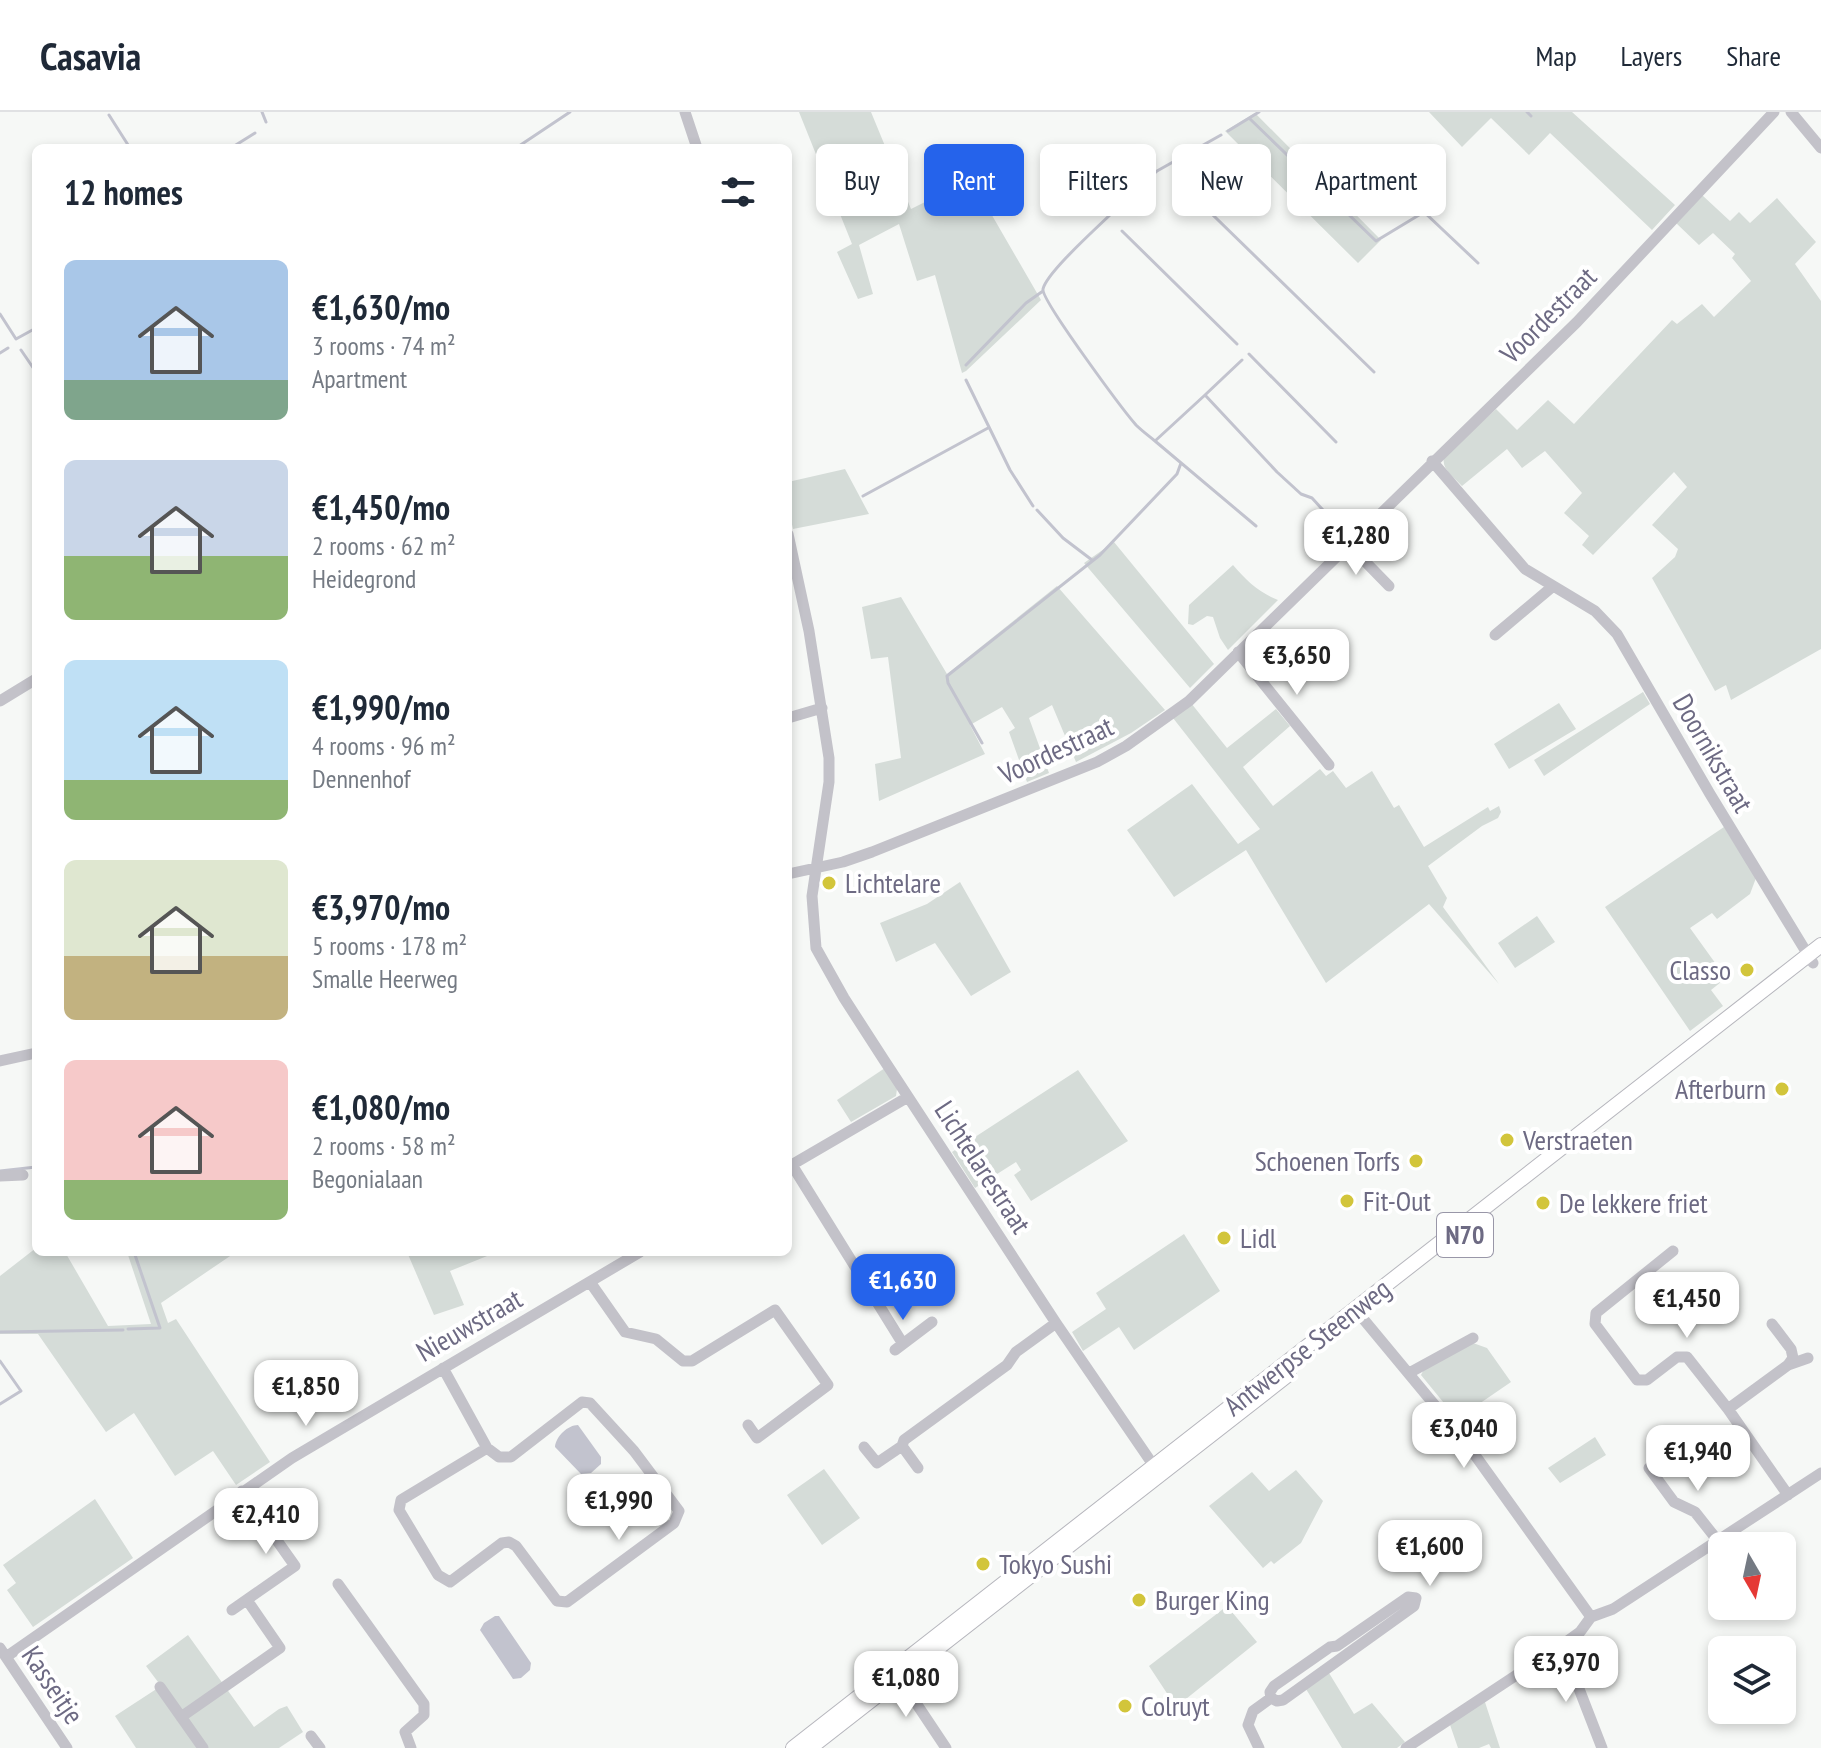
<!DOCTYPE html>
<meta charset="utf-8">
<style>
body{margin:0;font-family:"PT Sans Narrow",sans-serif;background:#f2f2f3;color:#1f2937;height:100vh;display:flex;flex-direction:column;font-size:30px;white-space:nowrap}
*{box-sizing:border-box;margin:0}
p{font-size:26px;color:#747a83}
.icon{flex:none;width:44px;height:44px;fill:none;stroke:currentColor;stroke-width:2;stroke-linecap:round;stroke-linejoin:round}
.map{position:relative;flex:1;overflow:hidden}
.panel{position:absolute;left:32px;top:32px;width:760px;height:1112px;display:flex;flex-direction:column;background:#fff;border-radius:12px;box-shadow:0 4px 12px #0003}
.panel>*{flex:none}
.top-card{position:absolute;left:816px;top:32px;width:760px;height:72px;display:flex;gap:16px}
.needle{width:52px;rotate:171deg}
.tools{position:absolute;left:1708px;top:1420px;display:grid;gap:16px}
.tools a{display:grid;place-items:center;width:88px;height:88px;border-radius:12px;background:#fff;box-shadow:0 4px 12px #0003;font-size:40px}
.price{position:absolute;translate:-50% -68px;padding:0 18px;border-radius:16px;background:#fff;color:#222;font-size:26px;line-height:52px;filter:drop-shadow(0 2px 4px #0008)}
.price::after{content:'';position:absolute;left:50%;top:48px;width:24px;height:18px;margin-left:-12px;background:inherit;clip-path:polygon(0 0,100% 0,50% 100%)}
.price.active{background:#2563eb;color:#fff}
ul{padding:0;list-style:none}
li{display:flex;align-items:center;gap:24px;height:200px;padding:0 32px}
li span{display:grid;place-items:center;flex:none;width:224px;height:160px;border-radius:12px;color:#555}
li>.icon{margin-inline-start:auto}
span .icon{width:96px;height:96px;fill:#fffc;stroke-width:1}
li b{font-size:34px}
h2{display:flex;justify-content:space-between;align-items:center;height:96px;padding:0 32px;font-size:34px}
.pill{padding:0 28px;border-radius:12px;background:#fff;box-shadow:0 4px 12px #0003;font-size:28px;line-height:72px}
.pill.active{background:#2563eb;color:#fff}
header{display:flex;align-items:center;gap:48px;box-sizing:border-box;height:112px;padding:0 40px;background:#fff;border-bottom:2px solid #e0e1e3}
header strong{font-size:38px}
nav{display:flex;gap:44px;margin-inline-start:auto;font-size:28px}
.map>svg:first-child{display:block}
.green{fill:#d5dcd8}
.water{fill:#c2c3ce}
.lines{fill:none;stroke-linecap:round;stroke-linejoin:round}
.stream{stroke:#c2c3ce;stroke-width:3}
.major-casing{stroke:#b6b6bd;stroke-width:16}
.minor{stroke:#c3c2c9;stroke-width:11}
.major{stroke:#fff;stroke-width:14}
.poi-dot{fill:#d2c53b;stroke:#fff;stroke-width:3}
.labels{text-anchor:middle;stroke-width:8;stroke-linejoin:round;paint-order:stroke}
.shield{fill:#fff;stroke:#9997a8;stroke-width:2}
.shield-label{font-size:26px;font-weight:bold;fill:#6d6a83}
.street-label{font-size:28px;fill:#6d6a83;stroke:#fff}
.poi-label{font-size:28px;fill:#6d6a83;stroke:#fff;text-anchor:start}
</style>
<header>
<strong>Casavia</strong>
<nav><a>Map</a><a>Layers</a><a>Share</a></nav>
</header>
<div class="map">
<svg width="1821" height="1636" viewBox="0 0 1821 1636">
<rect width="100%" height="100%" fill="#f6f8f6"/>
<path class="green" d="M799 0H871L911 97 971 67 1041 188 966 259 962 261 935 163 917 169 899 112 859 133 873 182 858 187 837 140 852 132Z
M1429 0H1572L1675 93 1652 118 1550 21 1529 43 1491 6 1462 35Z
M1255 1 1381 128 1358 151 1225 19Z
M1702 83 1730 109 1739 100 1750 111 1777 86 1816 130 1795 152 1821 189V537L1731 588 1726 573 1715 579 1652 466 1675 445 1678 437 1652 413 1687 375 1674 360 1593 443 1582 433 1589 424 1564 401 1582 381 1545 339 1522 356 1507 337 1462 374C1454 365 1439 356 1445 343L1496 297 1517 318 1548 288 1574 312 1672 208 1677 212 1702 192 1714 205 1751 169 1732 146 1735 142 1713 121 1699 133 1676 111Z
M845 357 869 402 793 417 788 395V370Z
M1114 430 1214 552 1190 576 1084 451Z
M1233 453C1247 469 1258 480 1278 488L1228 538 1220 526 1213 505 1207 504 1193 513 1188 512 1189 493Z
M1057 474 1165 598 1131 621 1076 650 1052 593 1029 606 1049 661 1027 670 1009 620 1015 616 1002 595 970 613 985 642 879 689 875 652 901 646 888 545 871 547 862 495 901 485 947 562Z
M1643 580 1650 592 1544 664 1534 648Z
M1191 591 1227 636 1276 597 1290 614 1243 655 1273 694 1320 657 1326 664 1333 659 1346 676 1372 659 1394 696 1399 693 1424 735 1488 695 1490 699 1499 694 1501 700 1498 706 1482 714 1428 754 1447 786 1443 795 1499 872 1429 792 1326 871 1246 738 1174 785 1127 718 1192 672 1238 732 1260 717 1173 606Z
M1559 591 1576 617 1509 657 1494 632Z
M1724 715 1756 766 1750 782 1717 807 1712 801 1690 816 1726 866 1711 878 1723 894 1690 919 1605 795Z
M960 770 1011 860 971 884 935 831 896 850 880 811 927 792Z
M1537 804 1555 830 1515 856 1498 831Z
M885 956 897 977 896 984 851 1010 837 988Z
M1078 958 1128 1029 1031 1089 1014 1063 1021 1058 1016 1050 975 1076 952 1040Z
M1184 1122 1220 1179 1134 1238 1119 1215 1083 1239 1072 1220 1106 1197 1096 1181Z
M36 1136V1140H65L108 1214 151 1212 127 1140H236L161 1191 168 1211 176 1207 270 1350 236 1373 213 1339 175 1364 134 1301 106 1320 38 1222H0V1164Z
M407 1140H497L450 1159 464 1193 434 1203Z
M1473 1231 1487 1236 1511 1270 1457 1307 1421 1263 1424 1257Z
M1595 1325 1606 1343 1560 1371 1548 1356Z
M824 1357 860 1406 822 1433 787 1383Z
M1296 1358 1323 1389 1301 1431 1274 1452 1271 1449 1263 1456 1209 1394 1252 1360 1269 1379Z
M95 1387 133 1446 33 1515 7 1478 16 1471 3 1453Z
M1227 1494 1257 1530 1176 1595 1149 1554Z
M188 1523 254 1615 279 1597 287 1594 303 1620 279 1636H205L202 1632 196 1636H136L115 1604 161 1574 146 1554Z
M1329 1561 1354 1602 1372 1591 1405 1630 1397 1636H1342L1306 1577Z
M1483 1584 1500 1636H1491L1489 1632 1479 1636H1458L1448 1607Z"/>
<path class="water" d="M578 1313 601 1345V1352L591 1361 581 1362 555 1335C556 1324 568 1313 578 1313Z
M495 1504H499L531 1551 530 1558 521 1566 513 1567 480 1518 484 1511Z"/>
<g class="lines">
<path class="stream" d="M262 0 266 10
M1527 0 1531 4
M109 3 130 36
M1249 6 1376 129 1424 100 1478 151
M1228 19 1259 0
M231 36 255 21
M516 36 570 0
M1178 69 1374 260
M1121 93 1157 59 1221 23
M1113 100C1099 114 1047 160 1043 177 1041 188 1123 298 1136 313 1142 319 1149 324 1155 329L1205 283 1277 360 1301 382 1312 386 1343 420
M1122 119 1237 232
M0 202 16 227 36 216
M21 238 36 260
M0 241 8 236
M1249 242 1336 330
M966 253 1026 191 1043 179
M966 268 1010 358 1033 394
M1205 283 1242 248
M1155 329 1256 414
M863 384 988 316
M1037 398 1063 426 1092 448
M982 631 948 571 947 564 1100 443 1177 362 1181 351
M0 1059 36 1055
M128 1217 160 1216 134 1140
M0 1220 123 1218
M0 1249 21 1279 0 1292"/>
<defs>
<path id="major" d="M793 1636 1821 833
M810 1636 1289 1262"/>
</defs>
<use href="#major" class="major-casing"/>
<path class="minor" d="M685 0 697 36
M1791 0 1821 36
M1432 349 1525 457 1595 499 1617 522 1710 682 1813 851
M788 422 809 519 829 646V670L812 784 816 836 844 886 884 948 1056 1211 1158 1360
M1348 432 1389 474
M1495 523 1552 475
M1238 540 1329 653
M0 589 36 567
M788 606 822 596
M788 762 843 750 872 740 1097 650 1126 634 1189 589 1577 210 1774 0
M0 949 36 941
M792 1053 903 1232
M788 1055 908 985
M0 1064 23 1063
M1673 1139 1596 1201 1595 1212 1637 1268H1647L1677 1245H1687L1728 1297 1788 1383
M590 1170 625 1220 656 1227 683 1249H692L775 1198 828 1273 757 1326 748 1313
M1355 1197 1467 1332 1591 1505
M895 1238 932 1210
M1788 1253 1808 1246
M443 1256 487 1336 499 1345H511L582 1290 590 1291 634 1339 679 1399 674 1411 567 1490 557 1489 516 1434 509 1430 502 1431 450 1470 438 1463 399 1398 401 1388 487 1336
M1409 1261 1473 1226
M1728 1297 1788 1253 1793 1246 1791 1237 1772 1212
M902 1334 918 1356
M864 1335 877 1351 902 1334 904 1328 1007 1253 1016 1240 1056 1211
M1649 1356 1674 1390 1695 1400 1718 1429
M338 1472 424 1592V1603L405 1620 411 1636
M232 1498 295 1454 242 1379
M1562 1533 1602 1636
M0 1536 67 1636
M6 1545 292 1346 640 1140
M896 1561 946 1636
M160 1575 203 1636
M181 1605 280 1536 247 1488
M311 1624 320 1636
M1259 1636 1248 1613 1253 1599 1271 1586 1277 1589 1283 1588 1414 1494 1416 1486 1408 1485 1337 1534 1330 1535 1274 1574 1270 1580 1271 1586
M1406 1636 1562 1533 1580 1520 1591 1505 1613 1497 1821 1361"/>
<use href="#major" class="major"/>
</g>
<g class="poi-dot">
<circle cx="829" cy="771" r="8"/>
<circle cx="1747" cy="858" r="8"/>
<circle cx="1782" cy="977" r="8"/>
<circle cx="1507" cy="1028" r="8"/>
<circle cx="1416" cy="1049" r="8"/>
<circle cx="1347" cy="1089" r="8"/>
<circle cx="1543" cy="1091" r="8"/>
<circle cx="1224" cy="1126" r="8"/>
<circle cx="983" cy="1452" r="8"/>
<circle cx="1139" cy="1488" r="8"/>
<circle cx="1125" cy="1594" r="8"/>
</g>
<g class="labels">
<rect class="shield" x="1437" y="1101" width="56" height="44" rx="6"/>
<g class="shield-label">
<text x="1465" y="1132">N70</text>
</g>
<g class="street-label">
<text transform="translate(1548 203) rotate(-45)" y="10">Voordestraat</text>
<text transform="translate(1056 638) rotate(-25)" y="10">Voordestraat</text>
<text transform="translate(1713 641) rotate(60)" y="10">Doornikstraat</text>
<text transform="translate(983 1055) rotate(57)" y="10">Lichtelarestraat</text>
<text transform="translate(469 1213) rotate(-30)" y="10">Nieuwstraat</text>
<text transform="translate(1307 1235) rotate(-38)" y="10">Antwerpse Steenweg</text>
<text transform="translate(53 1573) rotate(56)" y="10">Kasseitje</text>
</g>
<g class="poi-label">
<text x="845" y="781">Lichtelare</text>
<text x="1731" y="868" text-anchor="end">Classo</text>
<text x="1766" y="987" text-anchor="end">Afterburn</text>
<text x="1523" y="1038">Verstraeten</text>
<text x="1400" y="1059" text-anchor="end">Schoenen Torfs</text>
<text x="1363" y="1099">Fit-Out</text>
<text x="1559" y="1101">De lekkere friet</text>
<text x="1240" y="1136">Lidl</text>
<text x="999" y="1462">Tokyo Sushi</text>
<text x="1155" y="1498">Burger King</text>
<text x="1141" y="1604">Colruyt</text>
</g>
</g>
</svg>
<div class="tools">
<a><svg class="needle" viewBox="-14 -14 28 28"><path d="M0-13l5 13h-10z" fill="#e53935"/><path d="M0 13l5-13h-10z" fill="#747a83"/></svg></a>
<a><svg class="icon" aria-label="layers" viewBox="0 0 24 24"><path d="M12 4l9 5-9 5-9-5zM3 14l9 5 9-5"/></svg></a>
</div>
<b class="price" style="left:1356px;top:465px">€1,280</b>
<b class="price" style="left:1297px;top:585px">€3,650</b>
<b class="price active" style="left:903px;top:1210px">€1,630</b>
<b class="price" style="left:1687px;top:1228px">€1,450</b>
<b class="price" style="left:306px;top:1316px">€1,850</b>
<b class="price" style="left:1464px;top:1358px">€3,040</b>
<b class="price" style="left:1698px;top:1381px">€1,940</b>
<b class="price" style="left:619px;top:1430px">€1,990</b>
<b class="price" style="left:266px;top:1444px">€2,410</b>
<b class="price" style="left:1430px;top:1476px">€1,600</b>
<b class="price" style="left:1566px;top:1592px">€3,970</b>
<b class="price" style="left:906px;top:1607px">€1,080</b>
<div class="top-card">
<a class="pill">Buy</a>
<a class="pill active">Rent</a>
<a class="pill">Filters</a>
<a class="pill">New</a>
<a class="pill">Apartment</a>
</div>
<section class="panel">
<h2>12 homes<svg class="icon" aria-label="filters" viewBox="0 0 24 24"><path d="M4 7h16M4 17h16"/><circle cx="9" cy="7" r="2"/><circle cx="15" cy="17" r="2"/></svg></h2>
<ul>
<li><span style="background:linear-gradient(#a9c7e8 75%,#7fa58c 0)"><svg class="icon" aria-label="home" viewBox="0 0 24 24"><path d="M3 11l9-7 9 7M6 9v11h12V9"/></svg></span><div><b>€1,630/mo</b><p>3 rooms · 74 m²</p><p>Apartment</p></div></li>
<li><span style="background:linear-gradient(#c9d6e8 60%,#8fb573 0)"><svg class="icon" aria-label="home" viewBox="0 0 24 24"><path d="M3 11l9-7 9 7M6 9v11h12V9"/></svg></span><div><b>€1,450/mo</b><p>2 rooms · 62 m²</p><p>Heidegrond</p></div></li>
<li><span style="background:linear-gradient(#bfe0f5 75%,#8fb573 0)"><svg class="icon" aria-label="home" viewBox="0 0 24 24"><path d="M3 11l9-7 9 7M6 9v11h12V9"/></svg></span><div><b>€1,990/mo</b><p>4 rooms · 96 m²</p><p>Dennenhof</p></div></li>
<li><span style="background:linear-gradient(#dfe7d0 60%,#c2b280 0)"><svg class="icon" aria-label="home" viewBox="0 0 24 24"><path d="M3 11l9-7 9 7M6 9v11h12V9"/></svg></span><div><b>€3,970/mo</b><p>5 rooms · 178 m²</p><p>Smalle Heerweg</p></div></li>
<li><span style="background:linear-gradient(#f6c9c9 75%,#8fb573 0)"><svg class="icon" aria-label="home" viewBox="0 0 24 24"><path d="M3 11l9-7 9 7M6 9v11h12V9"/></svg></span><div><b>€1,080/mo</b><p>2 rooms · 58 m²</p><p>Begonialaan</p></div></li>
</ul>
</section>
</div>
